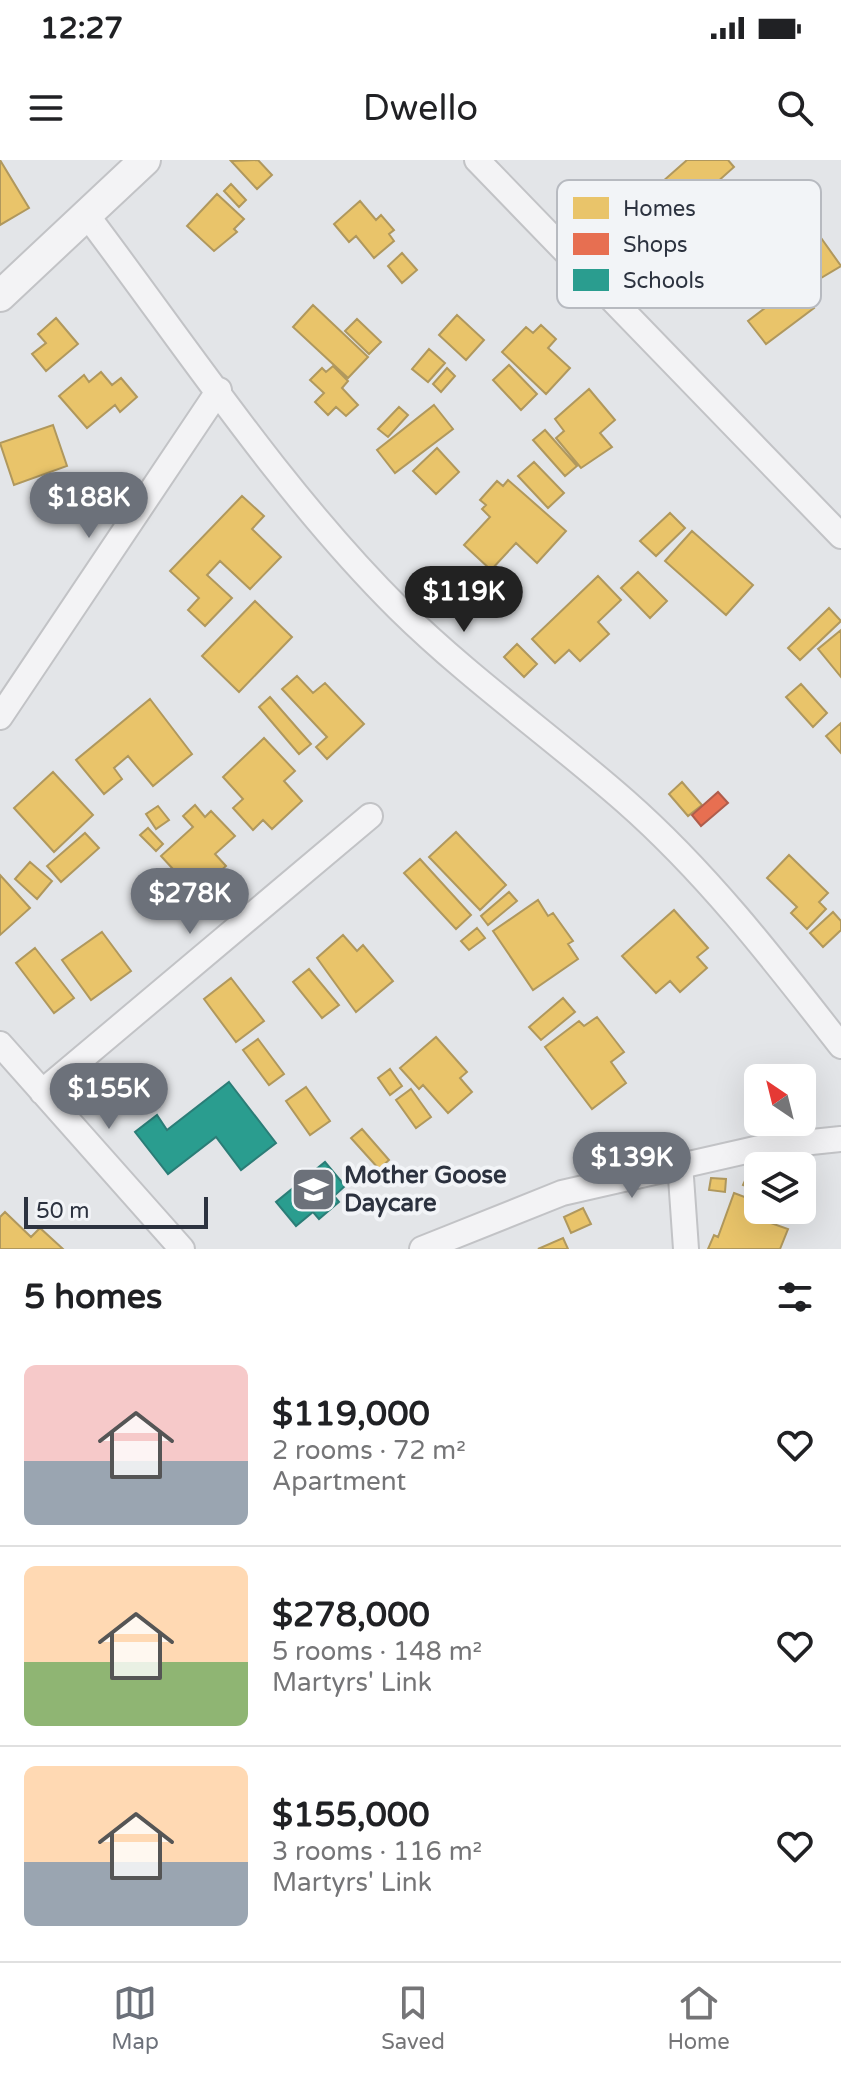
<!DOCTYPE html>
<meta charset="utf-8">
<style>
body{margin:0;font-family:"Varela Round",sans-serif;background:#f6f6f6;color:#202124;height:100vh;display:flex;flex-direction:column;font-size:30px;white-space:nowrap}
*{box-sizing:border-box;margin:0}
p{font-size:26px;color:#757577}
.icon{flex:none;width:44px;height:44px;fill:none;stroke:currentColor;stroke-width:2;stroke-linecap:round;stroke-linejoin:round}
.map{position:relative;height:1089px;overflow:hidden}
.sheet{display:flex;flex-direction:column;background:#fff;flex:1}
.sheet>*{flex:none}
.needle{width:52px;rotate:325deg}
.fabs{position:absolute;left:744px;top:904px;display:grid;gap:16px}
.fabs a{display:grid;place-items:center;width:72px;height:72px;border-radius:12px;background:#fff;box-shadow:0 8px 32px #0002;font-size:40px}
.scale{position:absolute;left:24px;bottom:20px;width:184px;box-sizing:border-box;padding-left:8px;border:4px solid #2c323f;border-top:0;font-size:22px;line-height:28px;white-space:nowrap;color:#2c323f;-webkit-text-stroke:6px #f2f4f7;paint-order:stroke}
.price{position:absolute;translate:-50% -68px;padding:0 18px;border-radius:28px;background:#6c717a;color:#fff;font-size:26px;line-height:52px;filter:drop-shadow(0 2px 4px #0008)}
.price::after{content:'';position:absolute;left:50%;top:48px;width:24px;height:18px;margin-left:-12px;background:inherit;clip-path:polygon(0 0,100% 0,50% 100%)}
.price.on{background:#222;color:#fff}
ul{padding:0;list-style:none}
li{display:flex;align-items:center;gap:24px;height:200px;padding:0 24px}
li+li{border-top:2px solid #e0e0e0}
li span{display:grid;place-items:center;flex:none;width:224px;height:160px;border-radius:12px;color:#555}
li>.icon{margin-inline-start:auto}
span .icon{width:96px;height:96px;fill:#fffc;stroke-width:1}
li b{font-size:34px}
h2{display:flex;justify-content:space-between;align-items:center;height:96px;padding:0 24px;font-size:34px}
.status{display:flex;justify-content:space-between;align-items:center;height:56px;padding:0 40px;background:#fff;direction:ltr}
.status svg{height:22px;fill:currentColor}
header{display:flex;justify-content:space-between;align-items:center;height:104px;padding:0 24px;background:#fff;font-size:36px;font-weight:600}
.tabs{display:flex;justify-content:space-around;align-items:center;height:112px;border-top:2px solid #e0e0e0;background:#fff;font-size:22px;color:#757577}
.tabs a{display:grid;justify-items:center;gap:4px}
.tabs .on{color:#6c717a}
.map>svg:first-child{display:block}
.homes{fill:#e9c46a;stroke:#b0985d;stroke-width:2}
.shops{fill:#e76f51;stroke:#af5d4c;stroke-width:2}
.schools{fill:#2a9d8f;stroke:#2b7d77;stroke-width:2}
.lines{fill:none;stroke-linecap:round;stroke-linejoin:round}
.minor-casing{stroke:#c2c3c6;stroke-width:28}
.tertiary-casing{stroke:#c2c3c6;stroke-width:34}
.minor{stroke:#f3f3f5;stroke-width:24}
.tertiary{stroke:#f3f3f5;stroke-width:30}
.labels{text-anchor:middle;stroke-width:8;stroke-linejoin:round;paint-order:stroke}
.poi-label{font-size:24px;font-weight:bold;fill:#2c323f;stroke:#f2f4f7;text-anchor:start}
.key{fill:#f2f4f7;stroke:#b7bac0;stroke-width:2}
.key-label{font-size:22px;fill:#2c323f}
</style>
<div class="status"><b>12:27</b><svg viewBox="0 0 49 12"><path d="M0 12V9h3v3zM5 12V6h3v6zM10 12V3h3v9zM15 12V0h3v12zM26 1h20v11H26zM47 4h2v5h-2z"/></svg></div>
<header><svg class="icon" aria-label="menu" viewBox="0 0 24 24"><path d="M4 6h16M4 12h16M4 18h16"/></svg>Dwello<svg class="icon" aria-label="search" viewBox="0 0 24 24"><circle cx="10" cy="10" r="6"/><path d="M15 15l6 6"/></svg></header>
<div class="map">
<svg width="841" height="1089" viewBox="0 0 841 1089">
<rect width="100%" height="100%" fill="#e3e5e8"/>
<path class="homes" d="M0 0 29 48 0 65Z
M258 0 272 15 257 29 231 1Z
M687 0H728L734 7 696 41 700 45 673 69 645 37Z
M231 24 246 40 239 47 224 31Z
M217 34 244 59 234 69 237 72 214 91 187 66Z
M360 41 376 60 381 55 394 70 389 74 394 81 374 98 356 76 349 82 334 64Z
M814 68 841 106 801 130 814 148 766 184 748 161 765 148 744 120Z
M402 93 417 110 402 123 388 106Z
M313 145 368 197 348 218 293 167Z
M457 155 484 180 466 200 439 175Z
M56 158 78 184 46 211 32 194 46 183 38 174Z
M357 159 381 182 369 194 345 171Z
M541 165 556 179 548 188 570 208 546 234 502 192 526 167 533 173Z
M429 189 445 203 428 222 412 209Z
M509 205 537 234 521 250 493 220Z
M333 206 348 221 342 228 358 245 346 256 336 247 328 255 315 242 324 233 310 220 322 208 326 212Z
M447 208 455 216 441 232 433 224Z
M101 212 112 225 121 218 137 237 120 252 115 245 87 268 59 236 84 215 89 222Z
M589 229 615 260 600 273 612 287 581 308 556 278 564 271 555 259Z
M434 245 453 269 395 313 377 290Z
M399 247 408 255 388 277 378 269Z
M53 265 67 306 14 325 0 283Z
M545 270 577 306 565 316 533 280Z
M437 288 459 312 436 334 413 311Z
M534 302 564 333 548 348 518 316Z
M508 320 566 371 537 403 516 383 491 410 464 385 490 357 482 349 486 345 480 340 497 321 503 326Z
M242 336 264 356 252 369 281 397 250 429 220 401 207 415 232 438 205 466 188 450 199 438 170 411Z
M670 353 685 368 656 396 640 381Z
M692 371 753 425 726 455 665 401Z
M638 412 667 441 650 458 621 428Z
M598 416 621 440 598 462 609 474 580 501 569 490 555 503 532 479Z
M255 441 292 477 239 532 202 496Z
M829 448 841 461 800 500 788 488Z
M841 470V517L818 489Z
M517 484 537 504 524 517 504 497Z
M297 516 313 533 325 523 364 564 327 599 316 587 327 577 282 529Z
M801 524 827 553 813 567 786 537Z
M270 537 311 584 299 594 259 547Z
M150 539 192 594 153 626 128 596 114 608 122 619 104 634 76 600Z
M841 563V593L826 576Z
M264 578 295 611 284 621 302 641 272 669 263 660 253 670 233 648 243 639 223 617Z
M53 612 93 655 54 692 14 648Z
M682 622 702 645 688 656 669 634Z
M195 645 205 657 211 651 235 676 215 694 226 706 205 725 194 712 184 721 161 696 193 667 183 656Z
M158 646 169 660 156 669 146 654Z
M148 668 163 684 156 691 140 675Z
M456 672 506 725 480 750 429 697Z
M85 673 99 688 61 722 47 706Z
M789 695 828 733 819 742 826 749 807 769 791 753 797 747 767 718Z
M420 699 471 755 456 769 404 713Z
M30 702 52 721 37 739 15 719Z
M0 715 30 748 0 775Z
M509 732 517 741 488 765 481 756Z
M538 740 548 756 553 753 573 781 568 784 578 799 533 830 493 771Z
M674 750 708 788 697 797 707 808 680 832 670 821 656 833 622 796Z
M833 752 841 761V770L823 787 810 773Z
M477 768 485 778 469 790 461 781Z
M102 772 131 811 91 840 62 800Z
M343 775 357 791 363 785 393 821 356 852 317 798Z
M35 788 74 838 54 853 16 803Z
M309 809 339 845 322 858 293 822Z
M231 818 264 861 236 882 204 839Z
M563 838 575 852 541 880 529 867Z
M597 857 624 892 611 902 626 923 592 949 545 887 579 861 584 866Z
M436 877 467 912 460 918 472 932 448 953 423 925 419 929 400 908Z
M258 879 284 914 269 925 243 890Z
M390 909 402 926 390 935 378 918Z
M306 927 330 961 310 975 286 941Z
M411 929 431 957 416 968 396 940Z
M362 969 389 1000 379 1009 351 978Z
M749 1012 758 1016V1031L743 1025Z
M711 1018 726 1019 725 1032 709 1030Z
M734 1033 758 1042 754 1057 788 1069 780 1089H708L714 1075 718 1077Z
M583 1048 591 1064 571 1073 564 1057Z
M5 1052 31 1077 40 1068 63 1089H0V1057Z
M563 1078 568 1089H538Z"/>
<path class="shops" d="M718 632 728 643 701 666 692 655Z"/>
<path class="schools" d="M229 922 276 983 241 1010 216 977 168 1014 135 972 157 955 167 970Z
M325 1002 345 1026 334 1036 339 1042 319 1059 313 1052 296 1066 276 1042Z"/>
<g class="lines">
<defs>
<path id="minor" d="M477 0 841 376
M86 54C185 185 283 334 399 449 469 518 551 576 625 641 707 713 774 800 841 886
M0 557 219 230
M0 884 182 1089
M42 932 370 656
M680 1003 686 1089
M422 1089 562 1033 764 987 841 979"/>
<path id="tertiary" d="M0 136 145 0"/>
</defs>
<use href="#minor" class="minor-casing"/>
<use href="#tertiary" class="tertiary-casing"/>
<use href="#minor" class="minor"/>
<use href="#tertiary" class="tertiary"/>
</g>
<defs>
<symbol id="school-square" viewBox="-11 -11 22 22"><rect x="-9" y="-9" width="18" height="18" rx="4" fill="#6c717a" stroke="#f2f4f7"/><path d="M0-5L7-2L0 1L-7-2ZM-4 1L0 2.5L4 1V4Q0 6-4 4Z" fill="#fff"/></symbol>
</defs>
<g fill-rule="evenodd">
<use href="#school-square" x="288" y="1004" width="51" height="51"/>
</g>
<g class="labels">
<g class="poi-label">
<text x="344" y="1023">Mother Goose<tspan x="344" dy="28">Daycare</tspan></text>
</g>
</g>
<rect x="557" y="20" width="264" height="128" rx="12" class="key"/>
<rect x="573" y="37" width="36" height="22" fill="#e9c46a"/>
<rect x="573" y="73" width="36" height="22" fill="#e76f51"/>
<rect x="573" y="109" width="36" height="22" fill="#2a9d8f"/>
<g class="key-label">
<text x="623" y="56">Homes</text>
<text x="623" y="92">Shops</text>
<text x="623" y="128">Schools</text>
</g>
</svg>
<div class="fabs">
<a><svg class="needle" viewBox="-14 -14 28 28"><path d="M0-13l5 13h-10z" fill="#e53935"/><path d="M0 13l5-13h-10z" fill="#757577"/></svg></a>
<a><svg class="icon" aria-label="layers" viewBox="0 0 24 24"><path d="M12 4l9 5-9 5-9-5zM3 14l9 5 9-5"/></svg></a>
</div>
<div class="scale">50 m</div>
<b class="price" style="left:89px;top:380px">$188K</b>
<b class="price on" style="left:464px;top:474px">$119K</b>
<b class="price" style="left:190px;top:776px">$278K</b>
<b class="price" style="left:109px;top:971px">$155K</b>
<b class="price" style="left:632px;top:1040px">$139K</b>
</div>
<section class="sheet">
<h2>5 homes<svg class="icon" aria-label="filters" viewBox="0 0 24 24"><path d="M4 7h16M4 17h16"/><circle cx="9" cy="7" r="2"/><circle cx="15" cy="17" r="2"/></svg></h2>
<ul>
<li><span style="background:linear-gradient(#f6c9c9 60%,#9aa5b1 0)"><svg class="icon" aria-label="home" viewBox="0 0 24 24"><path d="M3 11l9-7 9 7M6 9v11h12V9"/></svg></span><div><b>$119,000</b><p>2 rooms · 72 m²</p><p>Apartment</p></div><svg class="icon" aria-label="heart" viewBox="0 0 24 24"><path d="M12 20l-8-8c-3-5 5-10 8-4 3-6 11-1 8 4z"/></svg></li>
<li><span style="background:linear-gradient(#ffd9b3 60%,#8fb573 0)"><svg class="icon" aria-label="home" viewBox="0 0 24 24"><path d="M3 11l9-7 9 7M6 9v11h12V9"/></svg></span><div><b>$278,000</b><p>5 rooms · 148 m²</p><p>Martyrs' Link</p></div><svg class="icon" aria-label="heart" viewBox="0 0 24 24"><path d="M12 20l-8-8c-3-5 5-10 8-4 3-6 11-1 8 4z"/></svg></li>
<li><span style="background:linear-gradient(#ffd9b3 60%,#9aa5b1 0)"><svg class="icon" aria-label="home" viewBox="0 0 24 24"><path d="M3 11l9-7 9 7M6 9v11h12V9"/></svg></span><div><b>$155,000</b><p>3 rooms · 116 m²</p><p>Martyrs' Link</p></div><svg class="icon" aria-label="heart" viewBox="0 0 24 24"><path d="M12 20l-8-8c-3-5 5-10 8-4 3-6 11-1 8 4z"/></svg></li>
</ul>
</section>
<nav class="tabs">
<a class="on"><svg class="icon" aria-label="map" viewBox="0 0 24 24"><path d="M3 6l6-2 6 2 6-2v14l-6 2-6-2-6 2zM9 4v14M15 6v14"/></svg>Map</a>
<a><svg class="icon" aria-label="saved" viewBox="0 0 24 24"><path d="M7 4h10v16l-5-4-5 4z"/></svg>Saved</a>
<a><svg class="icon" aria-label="home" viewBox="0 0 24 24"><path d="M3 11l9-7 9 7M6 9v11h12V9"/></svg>Home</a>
</nav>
